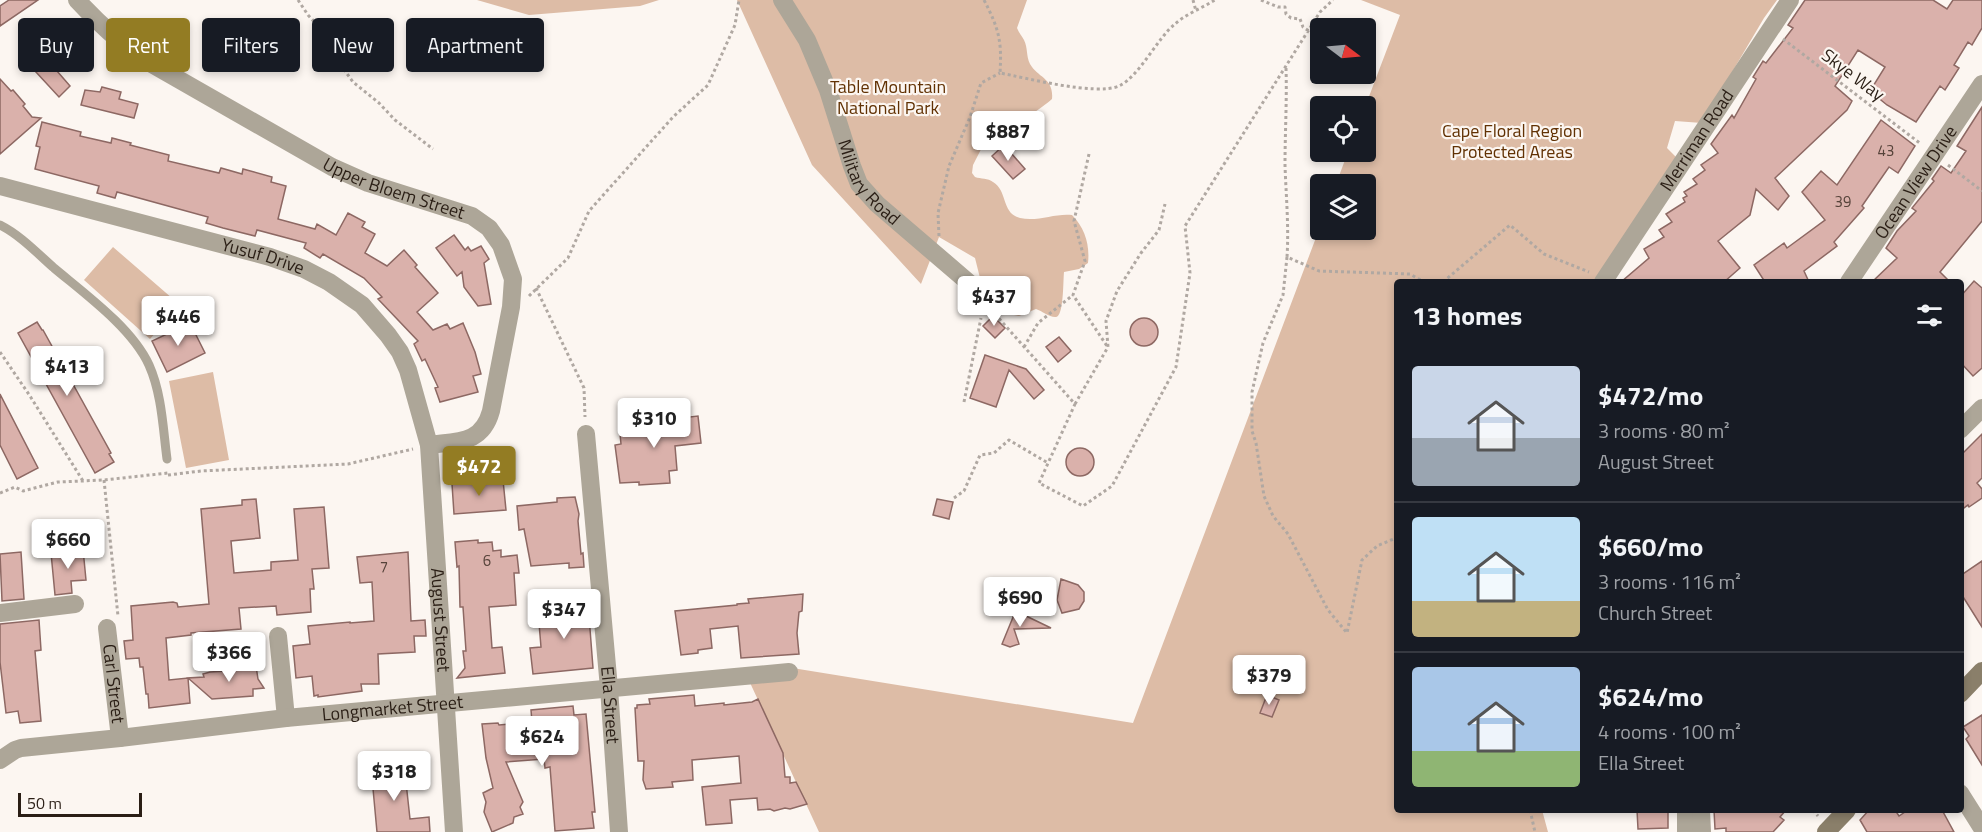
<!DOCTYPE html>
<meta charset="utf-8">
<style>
body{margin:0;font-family:"Titillium Web",sans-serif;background:#242831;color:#f1f3f6;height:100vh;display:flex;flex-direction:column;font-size:22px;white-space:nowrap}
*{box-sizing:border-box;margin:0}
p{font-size:20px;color:#9ea1a6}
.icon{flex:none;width:33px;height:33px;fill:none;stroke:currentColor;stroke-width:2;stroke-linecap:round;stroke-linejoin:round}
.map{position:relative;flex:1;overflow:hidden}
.side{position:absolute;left:1394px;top:279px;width:570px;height:534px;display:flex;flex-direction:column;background:#171b24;border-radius:6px;box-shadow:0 3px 9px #0003}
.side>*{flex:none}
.top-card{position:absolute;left:18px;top:18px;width:570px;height:54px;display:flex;gap:12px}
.needle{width:39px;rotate:106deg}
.controls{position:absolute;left:1310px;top:18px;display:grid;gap:12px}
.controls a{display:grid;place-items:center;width:66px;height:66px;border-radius:6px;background:#171b24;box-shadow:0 3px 9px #0003;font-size:30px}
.scale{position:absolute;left:18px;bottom:15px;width:124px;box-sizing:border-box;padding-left:6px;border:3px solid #2a1e15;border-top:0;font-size:16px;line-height:21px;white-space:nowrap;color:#2a1e15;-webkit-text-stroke:4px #fcf6f1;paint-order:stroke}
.price{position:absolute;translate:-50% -51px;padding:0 14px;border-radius:6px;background:#fff;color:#222;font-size:20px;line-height:39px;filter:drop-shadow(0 2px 3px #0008)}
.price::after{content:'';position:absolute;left:50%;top:36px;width:18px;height:14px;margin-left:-9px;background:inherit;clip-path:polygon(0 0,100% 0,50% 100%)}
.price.current{background:#937c23;color:#fff}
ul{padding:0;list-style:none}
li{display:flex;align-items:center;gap:18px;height:150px;padding:0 18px}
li+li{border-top:2px solid #363941}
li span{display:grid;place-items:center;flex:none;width:168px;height:120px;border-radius:6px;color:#555}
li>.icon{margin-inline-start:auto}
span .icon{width:72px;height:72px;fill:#fffc;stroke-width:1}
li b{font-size:26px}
h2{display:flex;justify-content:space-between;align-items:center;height:72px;padding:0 18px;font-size:26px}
.pill{padding:0 21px;border-radius:6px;background:#171b24;box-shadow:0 3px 9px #0003;font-size:21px;line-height:54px}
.pill.current{background:#937c23;color:#fff}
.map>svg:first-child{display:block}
.green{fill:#ddbca6}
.building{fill:#dab1ab;stroke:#8d6863;stroke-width:1.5}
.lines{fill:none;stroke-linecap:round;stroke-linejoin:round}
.path{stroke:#b0a8a2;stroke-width:3;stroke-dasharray:3 3;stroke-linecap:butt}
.lane{stroke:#ada698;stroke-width:9}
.street{stroke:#ada698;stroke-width:18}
.secondary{stroke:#8a7f6a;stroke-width:18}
.labels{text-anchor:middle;stroke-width:4.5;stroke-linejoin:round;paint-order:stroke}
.number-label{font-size:15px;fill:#56433a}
.street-label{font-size:18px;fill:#2a1e15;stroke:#fcf6f1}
.park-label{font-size:18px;fill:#613103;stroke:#fcf6f1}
</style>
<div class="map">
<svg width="1982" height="832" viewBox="0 0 1982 832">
<rect width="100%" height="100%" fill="#fcf6f1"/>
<path class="green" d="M477 0H659L640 6 529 15Z
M737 0H1027L1017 28C1019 33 1022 36 1024 40 1028 48 1026 56 1030 64 1038 78 1054 78 1052 99 1045 105 1026 120 1017 120 1009 121 1004 118 996 120L973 165 972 173 975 177C981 179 988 178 993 182 1008 191 1001 213 1020 218 1038 222 1055 213 1072 215 1085 228 1090 245 1088 263L1079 269 1064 272C1063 281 1064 319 1055 317 1049 317 1042 311 1036 309L1019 316 1014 315 981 282 975 258 939 237 921 284 812 165Z
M1361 0H1777L1764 18 1702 123 1675 121 1667 148 1677 158 1595 282H1396V810H1542L1548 832H819L746 674 780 666 1133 723 1320 227V230H1365V184H1336L1348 152H1365V107L1400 15Z
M113 247 180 305 150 339 84 280Z
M213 372 229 460 186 468 169 381Z"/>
<path class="building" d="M9 0H38L0 26V6Z
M1805 0H1933L1947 9 1953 0H1982V28L1972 45 1968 42 1954 65 1959 68 1945 90 1940 86 1916 122 1887 105 1870 91 1885 67 1858 50 1835 86 1852 101 1847 110 1775 178 1789 196 1778 210 1756 189 1750 215 1718 241 1740 268 1724 282H1621L1649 258 1644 249 1664 237 1659 230 1672 222 1666 214 1685 202 1683 198 1687 196 1684 192 1697 184 1693 179 1705 170 1701 165 1718 153 1711 144 1732 115 1734 118 1756 79 1753 77 1763 61 1766 63 1793 28 1788 25Z
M37 48 70 86 59 97 24 59Z
M0 79 11 91 13 90 25 104 23 106 32 117 41 118 0 154Z
M102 87 121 92 119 99 138 104 134 118 81 105 85 90 100 92Z
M1982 107V221L1940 272 1950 282H1872L1897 258 1886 248 1897 231 1916 211 1912 208 1934 181 1932 179 1941 166 1951 173 1966 151 1957 146Z
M1881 120 1915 146 1898 173 1889 167 1862 206 1864 208 1834 242 1837 246 1804 271 1809 282H1765L1754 265 1784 243 1787 248 1825 220 1802 192 1821 171 1837 185Z
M42 122 81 132 80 136 111 143 112 138 131 143 130 145 169 155 168 161 219 173 221 168 242 174 243 169 272 177 271 182 286 186 278 219 315 229 317 224 336 235 348 213 365 222 362 227 375 234 365 253 387 266 404 250 417 265 415 267 438 293 417 312 433 330 447 324 450 329 463 323 475 352 481 374 473 376 478 392 440 402 435 388 438 387 425 359 422 361 414 344 418 341 378 299 382 297 364 278 323 254 320 258 304 248 306 243 257 230 255 236 223 228 206 223 208 217 117 192 115 198 97 193 99 186 35 169 40 147 36 146Z
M1004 145 1025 169 1013 179 992 156Z
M454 235 465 250 468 247 471 251 481 246 489 259 484 263 491 304 478 306 464 287 462 272 457 276 436 248Z
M1974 281 1982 288V368L1973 376 1960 362V297Z
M993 316 1005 328 995 338 983 326Z
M1130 332a14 14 0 1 1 28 0a14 14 0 1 1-28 0Z
M37 322 42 330H43L111 453 109 454 114 462 95 473 18 333Z
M190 323 205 353 167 372 152 341Z
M1059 337 1071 351 1058 362 1046 347Z
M985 355 1026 369 1044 390 1034 399 1009 370 996 407 970 398Z
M0 394 38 468 17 479 0 445Z
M698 416 701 443 675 446 677 470 669 471 670 483 639 485V482L620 483 615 445 621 444 620 434 623 433 622 425Z
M1982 434V478L1977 483 1982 489V498L1969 507 1968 505 1960 511V456Z
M1066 462a14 14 0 1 1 28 0a14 14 0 1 1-28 0Z
M503 480 506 510 454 514 452 484Z
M575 497 579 514 578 521 581 554 583 553 584 567 569 568V563L531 566 524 529 519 530 517 506 557 502V498Z
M256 499 260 538 231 541 234 573 271 570V562L298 560 294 509 324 507 329 568 312 569 314 589H310L311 612 277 615 276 606 239 608 241 629 191 633V635L166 638 169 680 188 678 190 703 149 708 148 694H146L143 667H140L139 658 126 659 124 641 133 640 131 606 173 602 177 603 178 607 209 604 201 509 242 505V500Z
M937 499 953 502 949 519 933 515Z
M478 540V543L492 542 493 551 501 550V557L517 555 519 573H514L516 605 489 607 492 648 502 647 505 673 457 678 465 668 463 651H466L463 607H460L459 566 457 567 455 542Z
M83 549 86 580 71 581 72 593 55 595 51 553Z
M21 552 24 599 2 601 0 554Z
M408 552 411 621 425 620 426 636H414L415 652 378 654 379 684H361L362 691 318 697V695L314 696 312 676 296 678 293 646 310 644 308 626 350 622V623L374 621 372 582 360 583 357 557Z
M1982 561V627L1960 592V576Z
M1061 579 1078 585 1084 592V601L1079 609 1062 613 1057 600Z
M803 594 802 611 799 612 797 633 799 654 741 658 738 626 710 629 712 648 698 650V653L681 655 675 611 737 605V604L749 603 748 599Z
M588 603 593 668 533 674 530 648 541 647 538 611 564 608V605Z
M1016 610 1022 614 1051 628 1014 629 1019 644 1010 647 1002 644Z
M39 620 41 650 35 651 41 721 20 723 18 711 6 713 0 662V624Z
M256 666 258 679 264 688 253 689V696L212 699 188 678 204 677 203 674 210 672 226 671V668Z
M694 695 695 706 724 703V705L752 702 758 699 783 753 785 777H790V783L796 782 807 804 790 809 785 808 774 811 770 809 758 810 757 798 730 800 732 823 706 825 702 787 741 783 739 756 692 760 693 780 672 782 673 787 646 789 643 780 644 761H638L635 708H637V705L650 704 649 699Z
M1267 695 1279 700 1272 717 1260 713Z
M573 706 574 715 586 714 595 812H592L594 828 555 831 550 767 545 768 544 759 506 762 523 802 520 807 523 814 514 817 513 823 492 832 484 812 486 802 483 793 493 788 486 758 482 724 498 723 499 725 532 722 531 710Z
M1982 715V765L1966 739 1969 736 1963 727Z
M404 764 410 819 429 817 430 832H377L371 767Z
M1637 810H1668V828L1638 829Z
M1714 810H1786L1780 817 1784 820 1773 832H1726V828L1715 829Z
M1869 810H1895L1899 816 1908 810H1942L1954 832H1867L1860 820Z"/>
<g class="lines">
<path class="path" d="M298 0 308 15 333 42 345 71 353 82 379 103 395 120 433 149
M984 0C999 29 1002 41 1000 73 1027 78 1095 96 1119 86 1139 77 1158 37 1175 24 1186 14 1202 8 1215 0
M1193 0 1196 11
M1261 0 1278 7H1285L1286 14 1291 18 1300 19 1303 27 1309 31
M1783 39 1921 144
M1286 68C1287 100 1285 133 1285 165 1286 196 1289 226 1287 257L1319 271 1410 274 1424 282
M1089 154 1074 221 1085 261 1073 295 1107 346
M1948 165 1982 191
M939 236 938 213 949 166 970 117 981 83 1000 73
M1287 257 1283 295 1263 343 1252 392V431L1256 443 1264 496 1273 516 1288 534 1328 610 1347 633 1362 560 1377 546 1396 538
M1443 282 1510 225 1544 254 1589 272
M536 288 584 388 585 417
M529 296 568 258 589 211 673 117 708 85 735 25 739 0
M995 314 1075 404 1039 483 1083 506 1112 486 1176 367 1190 273 1185 226 1320 12 1333 0
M1024 347 1038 323 1073 295
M0 352 30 396 83 481
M964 402 981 318
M1075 404 1108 347 1106 321 1117 291 1141 253 1159 230 1165 204
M168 475 201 471 348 464 413 449
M104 480 118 616
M0 493 15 487 23 491 58 482 104 480 168 473
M954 498 964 491 980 455 994 453 1009 440 1048 463
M1530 810 1535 832
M1813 810 1818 816"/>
<path class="lane" d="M0 225C20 235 37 253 54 268 85 294 132 328 149 365 162 394 163 429 167 459"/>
<g class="street">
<path id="s1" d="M77 0C97 22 118 41 143 59L332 167 368 183 472 216 489 228 501 245 513 279 511 307 491 411C482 444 458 441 429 445"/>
<path id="s2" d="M782 0 807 40 828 90 852 166 859 184 877 204 968 282 984 302"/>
<path id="s3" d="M0 186 270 257 304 269 329 282 362 305 388 335 400 352 408 370 429 445 454 832"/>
<path id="s4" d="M1603 282 1790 0"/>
<path id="s5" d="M1849 282 1982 84"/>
<path d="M1960 430 1982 408"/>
<path id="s6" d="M586 434 609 688 619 832"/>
<path d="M0 613 75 604"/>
<path id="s7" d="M107 628 120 738"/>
<path d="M278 636 286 718"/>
<path id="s8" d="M0 760 15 750 21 748 120 738 286 718 789 672"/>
<path d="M1960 793 1982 828"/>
<path d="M1686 810V832"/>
<path d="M1701 810 1702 832"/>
</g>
<path class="secondary" d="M1960 694 1982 671
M1826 832 1847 810"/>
</g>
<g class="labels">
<g class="number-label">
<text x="1886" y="156">43</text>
<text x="1843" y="207">39</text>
<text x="487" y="566">6</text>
<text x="384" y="572">7</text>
</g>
<g class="street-label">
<text transform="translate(1853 75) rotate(37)" y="6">Skye Way</text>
<text dy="6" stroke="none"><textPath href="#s4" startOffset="170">Merriman Road</textPath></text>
<text dy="6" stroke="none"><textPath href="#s2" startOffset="204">Military Road</textPath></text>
<text dy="6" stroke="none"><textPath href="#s5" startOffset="120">Ocean View Drive</textPath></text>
<text dy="6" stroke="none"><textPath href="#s1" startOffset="372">Upper Bloem Street</textPath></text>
<text dy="6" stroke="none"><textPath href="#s3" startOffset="272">Yusuf Drive</textPath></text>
<text dy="6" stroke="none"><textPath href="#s3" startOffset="717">August Street</textPath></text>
<text dy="6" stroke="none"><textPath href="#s7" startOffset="56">Carl Street</textPath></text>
<text dy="6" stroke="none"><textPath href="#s6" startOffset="272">Ella Street</textPath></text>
<text dy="6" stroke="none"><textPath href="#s8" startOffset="398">Longmarket Street</textPath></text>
</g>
<g class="park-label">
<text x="888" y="93">Table Mountain<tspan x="888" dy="21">National Park</tspan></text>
<text x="1512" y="137">Cape Floral Region<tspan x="1512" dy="21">Protected Areas</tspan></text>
</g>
</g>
</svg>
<div class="controls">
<a><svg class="needle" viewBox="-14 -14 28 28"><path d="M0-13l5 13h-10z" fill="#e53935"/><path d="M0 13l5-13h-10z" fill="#9ea1a6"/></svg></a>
<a><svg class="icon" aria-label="locate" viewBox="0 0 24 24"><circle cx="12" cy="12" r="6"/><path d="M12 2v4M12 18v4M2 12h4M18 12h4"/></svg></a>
<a><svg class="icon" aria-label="layers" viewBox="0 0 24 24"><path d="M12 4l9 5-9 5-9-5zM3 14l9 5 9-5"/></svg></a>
</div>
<div class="scale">50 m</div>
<b class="price" style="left:1008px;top:162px">$887</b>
<b class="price" style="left:994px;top:327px">$437</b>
<b class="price" style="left:178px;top:347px">$446</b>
<b class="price" style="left:67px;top:397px">$413</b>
<b class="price" style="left:654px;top:449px">$310</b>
<b class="price current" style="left:479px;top:497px">$472</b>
<b class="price" style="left:68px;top:570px">$660</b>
<b class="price" style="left:1020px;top:628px">$690</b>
<b class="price" style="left:564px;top:640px">$347</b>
<b class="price" style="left:229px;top:683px">$366</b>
<b class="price" style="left:1269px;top:706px">$379</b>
<b class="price" style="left:542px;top:767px">$624</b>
<b class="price" style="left:394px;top:802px">$318</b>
<div class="top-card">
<a class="pill">Buy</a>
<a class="pill current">Rent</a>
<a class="pill">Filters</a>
<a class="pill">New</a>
<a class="pill">Apartment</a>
</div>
<section class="side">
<h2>13 homes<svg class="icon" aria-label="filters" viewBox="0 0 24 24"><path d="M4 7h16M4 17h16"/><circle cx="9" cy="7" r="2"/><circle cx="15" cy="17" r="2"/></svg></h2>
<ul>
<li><span style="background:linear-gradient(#c9d6e8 60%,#9aa5b1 0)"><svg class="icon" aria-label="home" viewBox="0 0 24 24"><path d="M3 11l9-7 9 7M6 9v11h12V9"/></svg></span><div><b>$472/mo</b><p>3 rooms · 80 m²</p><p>August Street</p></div></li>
<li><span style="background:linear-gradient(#bfe0f5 70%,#c2b280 0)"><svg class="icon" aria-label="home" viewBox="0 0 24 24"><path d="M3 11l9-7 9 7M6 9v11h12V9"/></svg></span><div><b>$660/mo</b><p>3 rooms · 116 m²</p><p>Church Street</p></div></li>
<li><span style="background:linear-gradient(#a9c7e8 70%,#8fb573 0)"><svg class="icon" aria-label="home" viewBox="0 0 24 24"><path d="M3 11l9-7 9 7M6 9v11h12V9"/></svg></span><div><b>$624/mo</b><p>4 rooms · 100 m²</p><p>Ella Street</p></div></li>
</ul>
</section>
</div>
